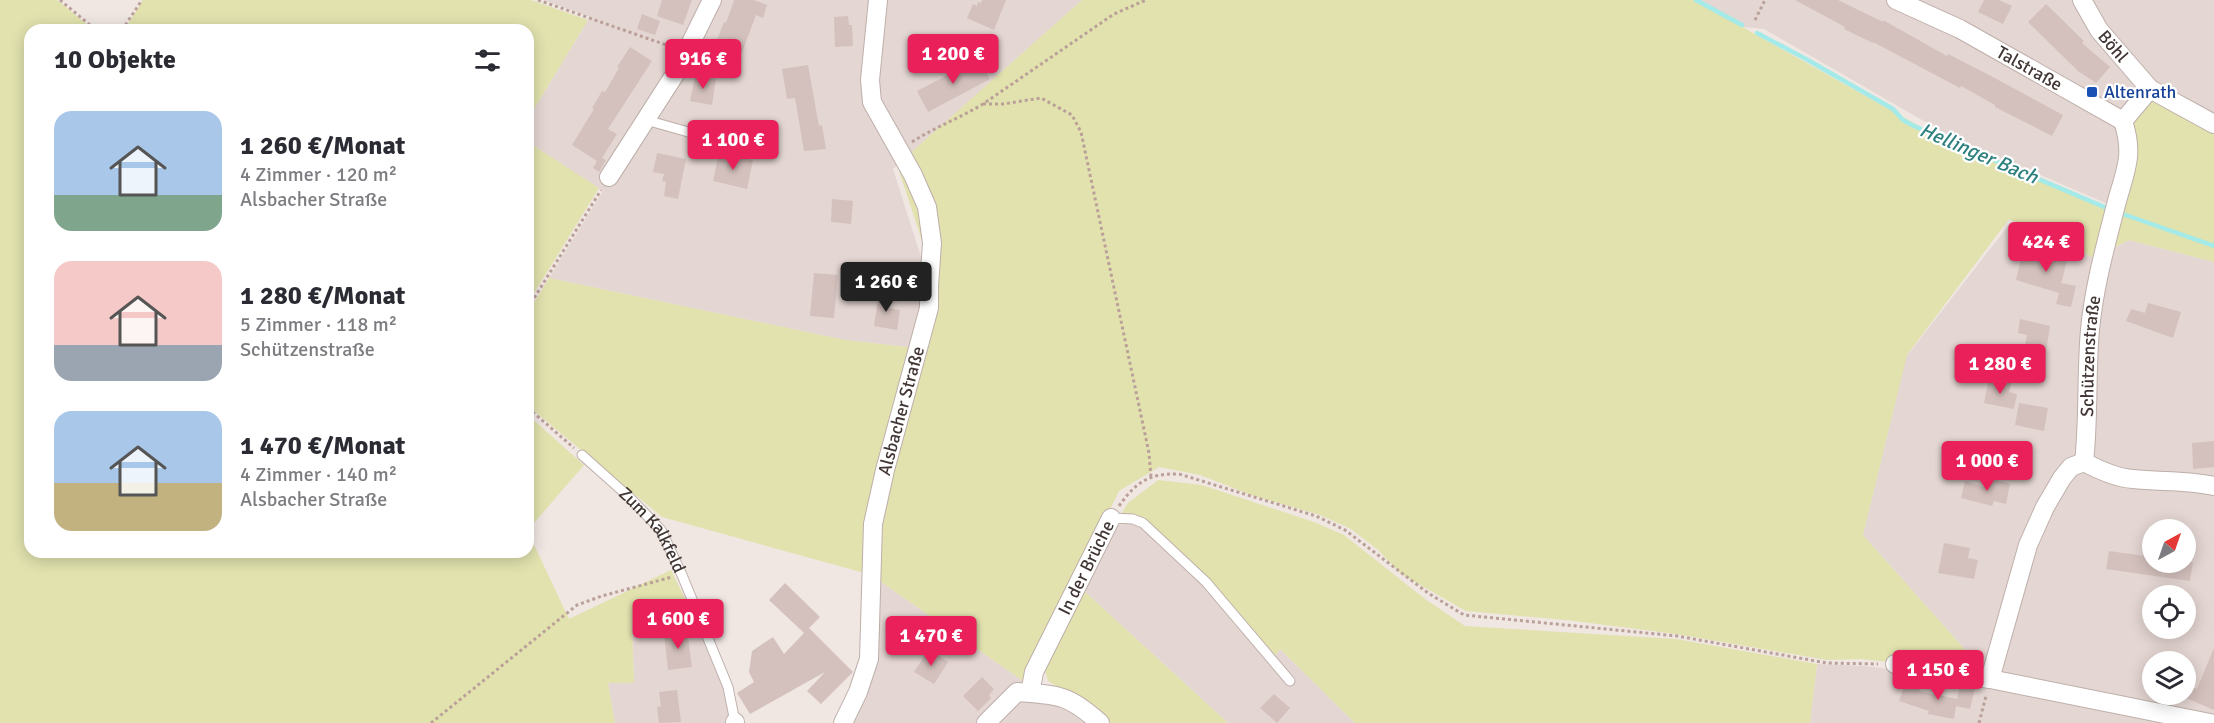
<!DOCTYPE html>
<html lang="de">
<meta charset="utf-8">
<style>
body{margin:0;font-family:Signika,sans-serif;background:#f2f2f3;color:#2b2b33;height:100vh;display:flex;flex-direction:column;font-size:22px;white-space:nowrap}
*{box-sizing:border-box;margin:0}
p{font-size:20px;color:#7c7c81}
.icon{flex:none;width:33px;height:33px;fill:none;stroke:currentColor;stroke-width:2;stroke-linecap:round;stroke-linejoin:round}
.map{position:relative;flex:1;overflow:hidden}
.drawer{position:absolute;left:24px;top:24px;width:510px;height:534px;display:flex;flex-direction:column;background:#fff;border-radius:18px;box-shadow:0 3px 15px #0003}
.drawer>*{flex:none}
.needle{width:39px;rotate:40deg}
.fabs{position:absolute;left:2142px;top:519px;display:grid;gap:12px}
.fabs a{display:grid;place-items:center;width:54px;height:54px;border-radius:50%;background:#fff;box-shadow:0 3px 15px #0003;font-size:30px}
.price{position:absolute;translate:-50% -51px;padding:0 14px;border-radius:6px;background:#ea205a;color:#fff;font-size:20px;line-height:39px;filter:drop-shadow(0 2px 3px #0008)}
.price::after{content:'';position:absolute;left:50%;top:36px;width:18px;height:14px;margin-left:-9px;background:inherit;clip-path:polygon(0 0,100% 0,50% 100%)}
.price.current{background:#222;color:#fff}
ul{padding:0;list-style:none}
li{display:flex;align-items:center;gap:18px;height:150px;padding:0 30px}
li span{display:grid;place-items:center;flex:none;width:168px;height:120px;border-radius:18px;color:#555}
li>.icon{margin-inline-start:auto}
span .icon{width:72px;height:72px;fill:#fffc;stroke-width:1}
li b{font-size:26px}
h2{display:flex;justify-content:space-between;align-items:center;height:72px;padding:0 30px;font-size:26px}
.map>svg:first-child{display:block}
.residential{fill:#e4d6d2;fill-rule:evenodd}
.green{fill:#e1e2ae}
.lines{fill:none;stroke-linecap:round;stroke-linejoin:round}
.stream{stroke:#a3eae8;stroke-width:4.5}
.building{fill:#d4c1bd}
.lane-casing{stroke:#beafaa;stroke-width:11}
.street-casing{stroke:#beafaa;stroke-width:20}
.path{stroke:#bba099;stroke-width:3;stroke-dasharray:3 3;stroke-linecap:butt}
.lane{stroke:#fff;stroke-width:9}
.street{stroke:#fff;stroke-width:18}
.transit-dot{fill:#1a4fb4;stroke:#fff;stroke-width:2}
.labels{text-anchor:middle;stroke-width:4.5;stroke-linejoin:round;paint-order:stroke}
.street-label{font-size:18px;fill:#413634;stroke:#fff}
.transit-label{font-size:18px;fill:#164399;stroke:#fff;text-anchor:start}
.water-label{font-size:20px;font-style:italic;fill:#2d807e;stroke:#fff}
</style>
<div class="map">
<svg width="2214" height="723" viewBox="0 0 2214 723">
<rect width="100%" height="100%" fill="#f0e7e3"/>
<path class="residential" d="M544 0H1082L893 169 922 260 925 285 916 348 845 340 549 278 603 191 528 142V119L590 17Z
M1694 0H2214V117L2121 118 2117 173 2110 205 1948 135 1764 29 1743 27Z
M2011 222 2094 258 2129 240 2214 262V723H1810L1817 664 1864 666 1983 680 1985 672 1863 535 1906 357ZM2152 530H2186V562H2152ZM2152 596H2186V628H2152ZM2152 662H2186V694H2152Z
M1132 523 1141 527 1204 585 1270 662 1280 649 1355 723H1228L1082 589 1115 525Z
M874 577 1026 683 1057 697 1096 723H847L861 693Z
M694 617 707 639 726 687 734 723H615L608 683H634L632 625Z"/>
<path class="green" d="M0 0H57L94 30H30V552H528V532L569 619 671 570 694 617 632 625 634 683H608L615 723H0Z
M143 0H531L588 20 528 119V30H124Z
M1082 0H1694L1921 127 2108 210 2094 258 2009 219 1907 355 1863 535 1985 672 1861 659 1827 660 1676 634 1566 620 1466 611 1401 574 1378 550 1351 529 1320 515 1251 495 1200 475 1159 467 1119 491 1026 683 874 577 876 525 922 349 928 259 897 165Z
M2152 97 2214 132V262L2129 240 2113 248 2135 138 2134 122Z
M528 142 599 188 528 303Z
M549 278 845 340 916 348 868 574 662 517 528 406V312Z
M528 415 584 465 528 530Z
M1158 480 1202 485 1314 522 1344 535 1425 599 1465 626 1676 639 1817 664 1810 723H1355L1280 649 1274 658 1145 521 1120 516 1128 503Z
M1082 589 1228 723H1109L1101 715 1048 681 1044 667Z"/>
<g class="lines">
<path class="stream" d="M1696 0 1742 25
M1757 33 1806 59 1893 109 1903 120 1914 126 2109 209
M2117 212 2214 246"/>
</g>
<path class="building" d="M662 0H692L683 25 657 16Z
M734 0H754L767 5 763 18 756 15 741 55 728 50 723 75 707 71 709 61 724 22 726 23Z
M982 0H1006L994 30 967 18 973 4 977 6 978 2 981 3Z
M1795 0H1838L1883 22V20L1947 56 1948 54 1991 76 2063 115 2052 136 1995 107V105L1961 86 1960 88 1873 42V43L1844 29 1845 27Z
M1984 0H1999L2012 6 2003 24 1978 12Z
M2046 4 2084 41 2082 43 2110 67 2096 83 2078 71 2028 22Z
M642 14 660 21 655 35 637 29Z
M848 16 849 25H852L853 46 835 47 834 17Z
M630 47 652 61 608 129 617 134 602 158 606 160 599 172 593 168 597 161 572 145 594 109 592 108 602 91 605 92 619 68 617 67Z
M979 59 990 79 928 112 917 91Z
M808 65 819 126 822 125 826 149 804 151 795 98 787 99 782 69Z
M695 76 716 79 712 105 690 101Z
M657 153 686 159 678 199 664 196 666 182 662 181 664 174 653 172Z
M719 153 753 160 747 189 713 181Z
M832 199 853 201 851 224 831 222Z
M2024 245 2068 256 2059 292 2061 283 2076 286 2071 307 2056 304 2059 293 2016 280Z
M814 273 838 275 834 318 810 316Z
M879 293 894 295 892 303 889 308 900 310 897 330 874 326Z
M2148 303 2181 312 2173 338 2126 321 2131 309 2145 313Z
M2020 319 2050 326 2045 359 2023 355 2027 335 2018 333Z
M1991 379 2011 383 2009 392 2017 394 2014 409 1984 403 1988 383H1990Z
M2019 403 2048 408 2044 431 2015 425Z
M2214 441V467L2193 469 2192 443Z
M1987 477 2010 484 2006 504 1994 501 1992 506 1961 498 1965 481 1984 487Z
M1944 543 1970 548 1968 558 1978 560 1974 579 1938 573Z
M2109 551 2152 557V562H2193L2190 581 2106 569Z
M785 583 820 617 809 628 853 672 821 704 807 691 825 672 750 714 737 693 754 682 749 672 752 651 773 637 784 654 804 633 769 600Z
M687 630 692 667 668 670 664 633Z
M2214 648V710L2186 698 2191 686 2197 689Z
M929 649 948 662 934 684 914 672Z
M982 677 994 689 989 695 991 698 978 711 963 696Z
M1905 684 1920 689 1919 691 1957 699 1960 686 1975 688 1970 709 1956 706 1954 719 1928 714 1929 711 1899 701Z
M677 690 681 722 659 723 657 707 661 706 659 692Z
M1274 694 1290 708 1277 723 1260 708Z"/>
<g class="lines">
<defs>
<g id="lane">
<path d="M646 120 741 147"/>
<path id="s1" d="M582 455 629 497 661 530 682 575 728 687 735 722"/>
<path d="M1111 518 1133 519 1143 523 1206 582 1290 681"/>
</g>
<g id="street">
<path id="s2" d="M1896 0 1960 29 2123 121"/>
<path id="s3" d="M2082 0 2099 30 2150 89 2214 124"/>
<path d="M2123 121 2150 89"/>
<path d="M609 177 677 71 712 0"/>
<path id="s4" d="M2084 462C2089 418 2086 374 2090 330 2094 286 2106 244 2117 201 2126 169 2134 154 2123 121"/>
<path d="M2084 462C2099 470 2116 478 2133 479 2160 482 2187 480 2214 486"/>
<path d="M1895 664 1990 679 2210 723"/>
<path d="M1990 679 2028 545 2045 507 2062 478 2071 467 2084 462"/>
<path id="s5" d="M1030 693 1034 672 1111 518"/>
<path d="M735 722V723"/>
<path id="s6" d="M843 723 858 692 869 659 873 524 885 470 929 308V286L932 243 927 207 913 175 872 102 870 80 878 0"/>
<path d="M986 723 1017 692C1058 695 1068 694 1100 723"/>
</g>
</defs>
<use href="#lane" class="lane-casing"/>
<use href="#street" class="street-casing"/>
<path class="path" d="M60 0 96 30
M538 0 672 47
M1755 20 1765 0
M122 30 142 0
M983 104H1003L1041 98 1072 115 1081 132 1149 453 1151 477
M912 142C935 127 960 118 983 104L1114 14 1146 0
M528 308 601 190
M528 408 574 448
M1119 506C1136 482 1149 473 1179 474L1316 516 1345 530 1428 593 1464 615 1677 636 1827 663 1878 664
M431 723 577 605 602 596 672 577
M1979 723 1986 696"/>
<use href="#lane" class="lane"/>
<use href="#street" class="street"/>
</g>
<rect class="transit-dot" x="2086" y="86" width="12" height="12" rx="3"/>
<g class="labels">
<g class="street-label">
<text dy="6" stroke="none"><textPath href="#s3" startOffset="56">Böhl</textPath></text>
<text dy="6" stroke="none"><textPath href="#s2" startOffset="150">Talstraße</textPath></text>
<text dy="6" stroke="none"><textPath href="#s4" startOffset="106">Schützenstraße</textPath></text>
<text dy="6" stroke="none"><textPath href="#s6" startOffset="321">Alsbacher Straße</textPath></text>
<text dy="6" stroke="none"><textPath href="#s1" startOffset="104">Zum Kalkfeld</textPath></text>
<text dy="6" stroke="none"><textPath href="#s5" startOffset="138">In der Brüche</textPath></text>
</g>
<g class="transit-label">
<text x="2104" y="98">Altenrath</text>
</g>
<g class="water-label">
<text transform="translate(1979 153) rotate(23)" y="7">Hellinger Bach</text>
</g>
</g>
</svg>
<div class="fabs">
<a><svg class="needle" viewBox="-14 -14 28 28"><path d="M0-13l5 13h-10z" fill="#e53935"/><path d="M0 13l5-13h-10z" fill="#7c7c81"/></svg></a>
<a><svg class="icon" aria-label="locate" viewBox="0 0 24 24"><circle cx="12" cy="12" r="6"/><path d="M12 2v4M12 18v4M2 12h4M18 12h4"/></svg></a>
<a><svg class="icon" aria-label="layers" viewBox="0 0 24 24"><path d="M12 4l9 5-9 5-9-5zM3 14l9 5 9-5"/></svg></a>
</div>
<b class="price" style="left:953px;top:85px">1 200 €</b>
<b class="price" style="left:703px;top:90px">916 €</b>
<b class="price" style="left:733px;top:171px">1 100 €</b>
<b class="price" style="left:2046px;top:273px">424 €</b>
<b class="price current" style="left:886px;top:313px">1 260 €</b>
<b class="price" style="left:2000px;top:395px">1 280 €</b>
<b class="price" style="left:1987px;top:492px">1 000 €</b>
<b class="price" style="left:678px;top:650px">1 600 €</b>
<b class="price" style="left:931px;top:667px">1 470 €</b>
<b class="price" style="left:1938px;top:701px">1 150 €</b>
<section class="drawer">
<h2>10 Objekte<svg class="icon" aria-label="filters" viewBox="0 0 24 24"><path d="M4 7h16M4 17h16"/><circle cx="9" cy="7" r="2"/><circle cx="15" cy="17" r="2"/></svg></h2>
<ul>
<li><span style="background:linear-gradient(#a9c7e8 70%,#7fa58c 0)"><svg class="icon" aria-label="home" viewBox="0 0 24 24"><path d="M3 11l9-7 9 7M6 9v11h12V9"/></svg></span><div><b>1 260 €/Monat</b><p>4 Zimmer · 120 m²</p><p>Alsbacher Straße</p></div></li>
<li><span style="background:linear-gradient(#f6c9c9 70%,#9aa5b1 0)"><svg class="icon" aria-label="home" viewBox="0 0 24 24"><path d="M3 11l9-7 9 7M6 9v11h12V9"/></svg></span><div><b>1 280 €/Monat</b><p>5 Zimmer · 118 m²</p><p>Schützenstraße</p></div></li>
<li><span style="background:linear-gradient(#a9c7e8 60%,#c2b280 0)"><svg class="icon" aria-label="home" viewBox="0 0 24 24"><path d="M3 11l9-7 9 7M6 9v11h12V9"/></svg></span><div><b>1 470 €/Monat</b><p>4 Zimmer · 140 m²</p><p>Alsbacher Straße</p></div></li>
</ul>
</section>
</div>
